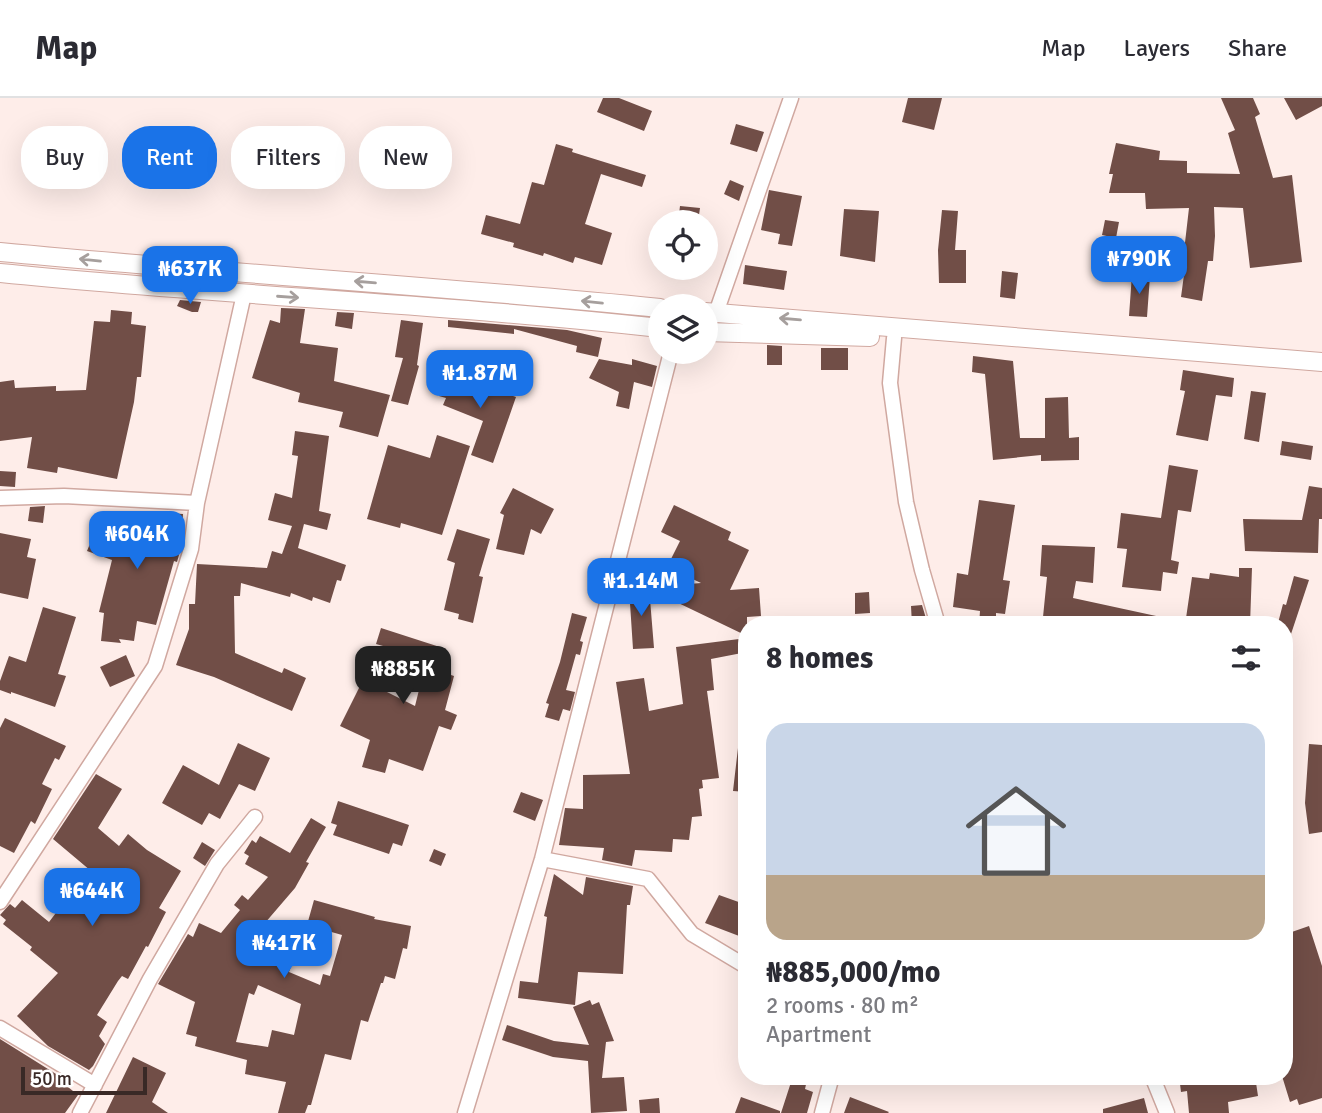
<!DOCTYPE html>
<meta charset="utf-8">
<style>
body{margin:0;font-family:Signika,sans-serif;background:#f7f7f7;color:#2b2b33;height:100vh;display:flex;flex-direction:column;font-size:26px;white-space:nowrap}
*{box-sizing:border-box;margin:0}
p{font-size:23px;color:#7c7c81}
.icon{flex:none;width:38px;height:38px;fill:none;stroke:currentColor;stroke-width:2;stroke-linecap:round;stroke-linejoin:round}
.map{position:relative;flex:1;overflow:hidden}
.details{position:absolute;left:738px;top:518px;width:555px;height:469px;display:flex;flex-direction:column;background:#fff;border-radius:28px;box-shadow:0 7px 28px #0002}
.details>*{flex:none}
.guide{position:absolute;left:21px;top:28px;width:612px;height:63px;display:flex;gap:14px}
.tools{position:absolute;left:648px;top:112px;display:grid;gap:14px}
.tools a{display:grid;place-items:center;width:70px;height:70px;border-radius:50%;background:#fff;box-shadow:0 7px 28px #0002;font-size:35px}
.scale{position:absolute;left:21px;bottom:18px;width:126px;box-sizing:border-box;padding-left:7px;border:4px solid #392926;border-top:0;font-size:19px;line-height:24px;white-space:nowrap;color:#392926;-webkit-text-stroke:5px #fff;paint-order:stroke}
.price{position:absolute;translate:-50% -60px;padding:0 16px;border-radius:14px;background:#1a73e8;color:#fff;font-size:23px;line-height:46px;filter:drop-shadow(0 2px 4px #0008)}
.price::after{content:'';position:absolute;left:50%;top:42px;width:21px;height:16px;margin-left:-10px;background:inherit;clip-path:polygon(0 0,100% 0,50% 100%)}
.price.on{background:#222;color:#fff}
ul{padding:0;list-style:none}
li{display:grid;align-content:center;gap:14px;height:371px;padding:0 28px}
li span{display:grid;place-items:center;height:217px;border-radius:21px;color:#555}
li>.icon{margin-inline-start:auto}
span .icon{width:126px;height:126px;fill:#fffc;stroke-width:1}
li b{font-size:30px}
h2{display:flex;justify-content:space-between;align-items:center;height:84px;padding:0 28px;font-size:30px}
.pill{padding:0 24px;border-radius:28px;background:#fff;box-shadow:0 7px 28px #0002;font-size:24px;line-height:63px}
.pill.on{background:#1a73e8;color:#fff}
header{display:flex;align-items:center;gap:42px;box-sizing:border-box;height:98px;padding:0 35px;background:#fff;border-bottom:2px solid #e1e1e2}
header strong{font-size:33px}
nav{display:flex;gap:38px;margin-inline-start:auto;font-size:24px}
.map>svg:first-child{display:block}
.building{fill:#714e47;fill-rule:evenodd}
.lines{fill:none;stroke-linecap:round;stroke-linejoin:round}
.minor-casing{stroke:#d0a8a0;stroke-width:17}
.tertiary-casing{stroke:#d0a8a0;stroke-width:20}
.minor{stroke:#fff;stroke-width:14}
.tertiary{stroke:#fff;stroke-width:18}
.oneway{stroke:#a69f9d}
</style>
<header>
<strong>Map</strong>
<nav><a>Map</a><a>Layers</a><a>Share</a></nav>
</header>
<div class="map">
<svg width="1322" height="1015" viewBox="0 0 1322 1015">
<rect width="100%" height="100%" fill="#feede9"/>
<path class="building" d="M603 0H619L652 13 644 33 597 14Z
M908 0H942L934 32 902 24Z
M1221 0H1253L1260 16 1255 19 1273 80 1292 77 1302 164 1250 170 1243 110 1214 109 1215 138 1213 163H1208L1202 203 1181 199 1186 162H1183L1189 110 1146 111 1145 95H1109L1113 76H1109L1116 45 1160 53 1159 62 1187 63V75L1240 76 1228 35 1235 32Z
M1284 0H1322V8L1296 22Z
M736 26 764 34 757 54 730 46Z
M556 46 573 51 572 54 646 77 642 89 601 76 585 126 612 135 602 167 575 159 573 165 544 155 543 158 513 149 514 145 481 136 486 117 520 126 532 84 544 87Z
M730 82 744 88 739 103 724 96Z
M769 92 802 98 792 148 778 146 780 136 761 132Z
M680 108 700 110 698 124H678Z
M844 111 879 113 875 164 840 158Z
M942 112 958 113 955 152H966V185H939L938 152Z
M1105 122 1119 124 1116 140 1102 137Z
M745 167 787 173 784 192 743 186Z
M1002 173 1018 175 1015 201 1000 199Z
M1132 176 1150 178 1147 219 1129 218Z
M180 202 201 204 198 214H192L177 208Z
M281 210 305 211 300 245 338 250 334 283 390 297 378 339 339 329 343 314 298 304 300 295 252 280 270 222 280 225Z
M111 212 132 214 131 226 146 228 141 279H137L134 304 117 381 58 369 57 375 27 370 32 339 0 343V284L14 282 15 290 56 288V293L86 292 94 223 110 224Z
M337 214 354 215 352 231 335 228Z
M401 222 423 225 417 267 419 268 408 307 391 303 403 260 395 259Z
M448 222 567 232 602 240 598 259 576 254 577 248 514 231V236L448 229Z
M767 247 782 248V267H767Z
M821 250H848V272H821Z
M973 258 1013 263 1020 340H1045V300L1068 299 1069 340 1079 339V362L1041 363V357L993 362 985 276 972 274Z
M599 261 632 267V261L657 268 652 289 634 284 629 311 616 308 619 294 589 280Z
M457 272 490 285 488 289 516 299 493 365 471 357 483 323 443 307 446 300 439 298 447 279 453 281Z
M1183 272 1234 280 1232 299 1216 297 1208 343 1176 337 1185 293 1180 292Z
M1251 293 1266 295 1259 344 1244 341Z
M295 333 329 338 319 413 331 416 327 432 304 426 298 450 346 467 341 483 337 482 330 505 313 499 312 503 291 495 290 499 241 485 240 498H234L235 555 282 575 284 570 306 580 292 613 214 579 176 567 189 531V506H195L197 466 267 470 272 453 282 456 292 428 268 422 275 395 292 400 298 358 292 357Z
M437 337 470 348 442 437 401 425 400 430 367 421 388 347 430 360Z
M1282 343 1313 348 1311 362 1280 357Z
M1169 367 1198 372 1191 414 1178 412 1171 462 1179 464 1177 476 1163 474 1161 493 1122 489 1127 451 1117 450 1121 415 1161 420Z
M0 373 16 374 15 389 0 388Z
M1309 388 1322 390V421H1319L1318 455 1245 453 1243 421 1302 422Z
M513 390 554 411 541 436 531 431 524 457 496 451 504 417 500 415Z
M979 402 1015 407 1003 482 1010 483 1005 516 996 515V527H979L980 513 953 509 957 475 968 477Z
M674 407 731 434 728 442 749 452 730 492 759 490 761 518 747 519V538L670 501 677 487 701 485 667 469 680 443 661 434Z
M45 408 43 425 28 423 30 409Z
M141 414 183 416 181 450 177 464 174 463 156 527 137 523 134 543 119 541 121 545 101 543 104 515 99 514 112 462 87 453 99 424 124 433V430L140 433Z
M457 431 490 441 479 478 483 479 473 525 458 521 459 516 444 512 455 465 447 462Z
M0 435 31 441 27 459 36 461 28 501 0 495Z
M1042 447 1095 449 1093 485 1076 483 1073 500 1170 521V527H1047L1048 520 1043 519 1047 479 1040 478Z
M1239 470H1252L1250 527H1185L1192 479 1209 481 1210 475 1239 479Z
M1294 478 1309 482 1290 539 1284 538V527L1278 525 1283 506 1286 507Z
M649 489 654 550 633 551 629 490Z
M869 494 870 515 855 516V495Z
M922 507 928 527H912L911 508Z
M43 509 76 519 58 576 66 578 55 609 11 594V596L0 592V583L9 558 26 564Z
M572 515 587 519 580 543 583 544 580 557 576 556 566 592 575 594 570 613 563 611 559 623 545 619 549 606 546 605 560 564Z
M381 530 446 551 443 563 451 565 448 576 454 578 445 612 457 617 451 632 439 628 423 673 389 661 385 675 362 669 370 642 340 628 363 582 415 608 423 576 379 563 383 548 376 546Z
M747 540V554L711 561 714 592 707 593 719 680 702 682 703 690 699 691 702 718 692 719 689 742 673 741 672 754 635 752 632 768 602 762 604 750 559 747 565 710 583 711V677L630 676 616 584 644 580 649 613 683 606 676 549Z
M126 557 135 578 110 589 100 569Z
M5 620 66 648 59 662 55 660 42 686 52 691 35 726 31 723 14 755 0 748V630Z
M238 645 270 660 255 693 239 686 220 721 209 715 202 727 162 705 183 667 219 687Z
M1309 646 1322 647V734L1309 736 1305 705Z
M738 650 747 651V694L733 693Z
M96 676 122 691 98 730 119 748 128 736 147 752 181 773 159 810 166 814 148 849 146 848 128 881 122 878 118 883 97 917 107 924 99 938 105 946 93 968 89 972 48 948 17 918 58 875 30 852 32 849 3 826 6 822 0 817 10 806 15 810 22 802 49 824 72 794 80 800 97 778 53 741Z
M521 694 543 702 535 723 513 714Z
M338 703 409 727 402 748 393 745 389 756 333 737 337 727 331 725Z
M311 720 326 729 306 764 309 765 295 790 240 854 272 867 284 833 302 840 289 874 320 887 323 876 330 878 342 837 307 827 314 802 375 819 374 821 411 828 407 851 403 850 395 881 385 878 383 885H381L368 924 361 922 351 962 325 956 311 1007H308L305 1015H278L286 984 245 976 247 962 195 948 197 939 186 936 195 904 158 886 188 836 193 839 199 825 221 835 240 812 234 807 242 797 248 802 268 779 245 766 249 758 244 755 252 742 256 745 260 738 290 755ZM258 887 301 906 294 937 272 932 268 949 236 944 249 895 254 897Z
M202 744 215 752 205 768 193 760Z
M434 751 446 756 441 768 429 763Z
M554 776 583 797 586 779 633 788 630 807H627L623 876 578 874 575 907 518 900 520 883 538 885 547 819 544 818Z
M719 797 747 807V841L705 825Z
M1309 828 1322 868V1000L1299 1007 1297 1001 1290 1004 1282 978H1284V945L1292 942 1284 921V915L1292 912 1284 890V849L1290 847 1286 836Z
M590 902 592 907 599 904 614 943 606 944 602 980 624 979 627 1013 591 1015 588 963 553 959 502 942 507 927 554 943 589 947 573 909Z
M0 941 72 986 68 989 78 997 65 1015H0Z
M133 959 166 975 152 1004 168 1015H106Z
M793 978 807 982 805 991 813 994 807 1015H781Z
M1179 978H1255L1258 998 1228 1004 1229 1015H1189L1187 993 1181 994Z
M741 999 780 1013V1015H735Z
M850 999 889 1014 888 1015H844Z
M659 1000 660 1015H640L639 1002Z
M1144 1000 1148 1015H1103V1011Z"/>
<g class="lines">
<defs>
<path id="minor" d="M716 215 791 0
M894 240 890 285 906 404 922 472 938 527
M0 400 64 398 197 405
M542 761 648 781 692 836 747 869
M0 804 155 568 191 451 197 405 244 196
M0 930 95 987
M1152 978 1167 1015
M80 1015 150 881 217 766 255 719
M465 1015 542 761 671 254
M822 1015 832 978"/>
<path id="tertiary" d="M0 154C220 175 440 188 660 210
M0 175C220 197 440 206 660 230
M705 214 1322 264
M705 234 870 239"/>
</defs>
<use href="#minor" class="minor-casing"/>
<use href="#tertiary" class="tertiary-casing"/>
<use href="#minor" class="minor"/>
<use href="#tertiary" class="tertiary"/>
</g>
<defs><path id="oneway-shaft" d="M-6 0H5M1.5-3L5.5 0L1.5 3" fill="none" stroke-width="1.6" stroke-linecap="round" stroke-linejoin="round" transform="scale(1.75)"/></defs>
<g class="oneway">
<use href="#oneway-shaft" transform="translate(90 162) rotate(-174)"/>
<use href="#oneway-shaft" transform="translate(365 184) rotate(-175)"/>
<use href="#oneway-shaft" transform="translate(288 199) rotate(4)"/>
<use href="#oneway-shaft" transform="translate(592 204) rotate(-174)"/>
<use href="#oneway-shaft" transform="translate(790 221) rotate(-175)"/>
</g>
</svg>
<div class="tools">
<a><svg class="icon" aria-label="locate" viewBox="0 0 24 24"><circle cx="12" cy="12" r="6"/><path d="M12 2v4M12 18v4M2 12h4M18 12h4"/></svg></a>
<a><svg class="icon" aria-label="layers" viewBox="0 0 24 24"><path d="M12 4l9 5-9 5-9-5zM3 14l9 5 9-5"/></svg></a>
</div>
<div class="scale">50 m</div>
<b class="price" style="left:1139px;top:198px">₦790K</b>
<b class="price" style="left:190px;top:208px">₦637K</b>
<b class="price" style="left:480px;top:312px">₦1.87M</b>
<b class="price" style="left:137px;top:473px">₦604K</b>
<b class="price" style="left:641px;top:520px">₦1.14M</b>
<b class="price on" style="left:403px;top:608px">₦885K</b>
<b class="price" style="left:92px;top:830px">₦644K</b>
<b class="price" style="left:284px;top:882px">₦417K</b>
<div class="guide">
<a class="pill">Buy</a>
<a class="pill on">Rent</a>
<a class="pill">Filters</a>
<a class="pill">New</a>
</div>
<section class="details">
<h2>8 homes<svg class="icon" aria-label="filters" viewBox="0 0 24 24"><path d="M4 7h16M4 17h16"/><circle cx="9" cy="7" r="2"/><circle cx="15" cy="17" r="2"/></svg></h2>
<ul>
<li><span style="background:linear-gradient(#c9d6e8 70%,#b9a48a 0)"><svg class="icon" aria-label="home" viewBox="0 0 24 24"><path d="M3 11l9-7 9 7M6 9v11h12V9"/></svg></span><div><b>₦885,000/mo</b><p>2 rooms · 80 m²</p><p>Apartment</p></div></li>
</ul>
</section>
</div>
